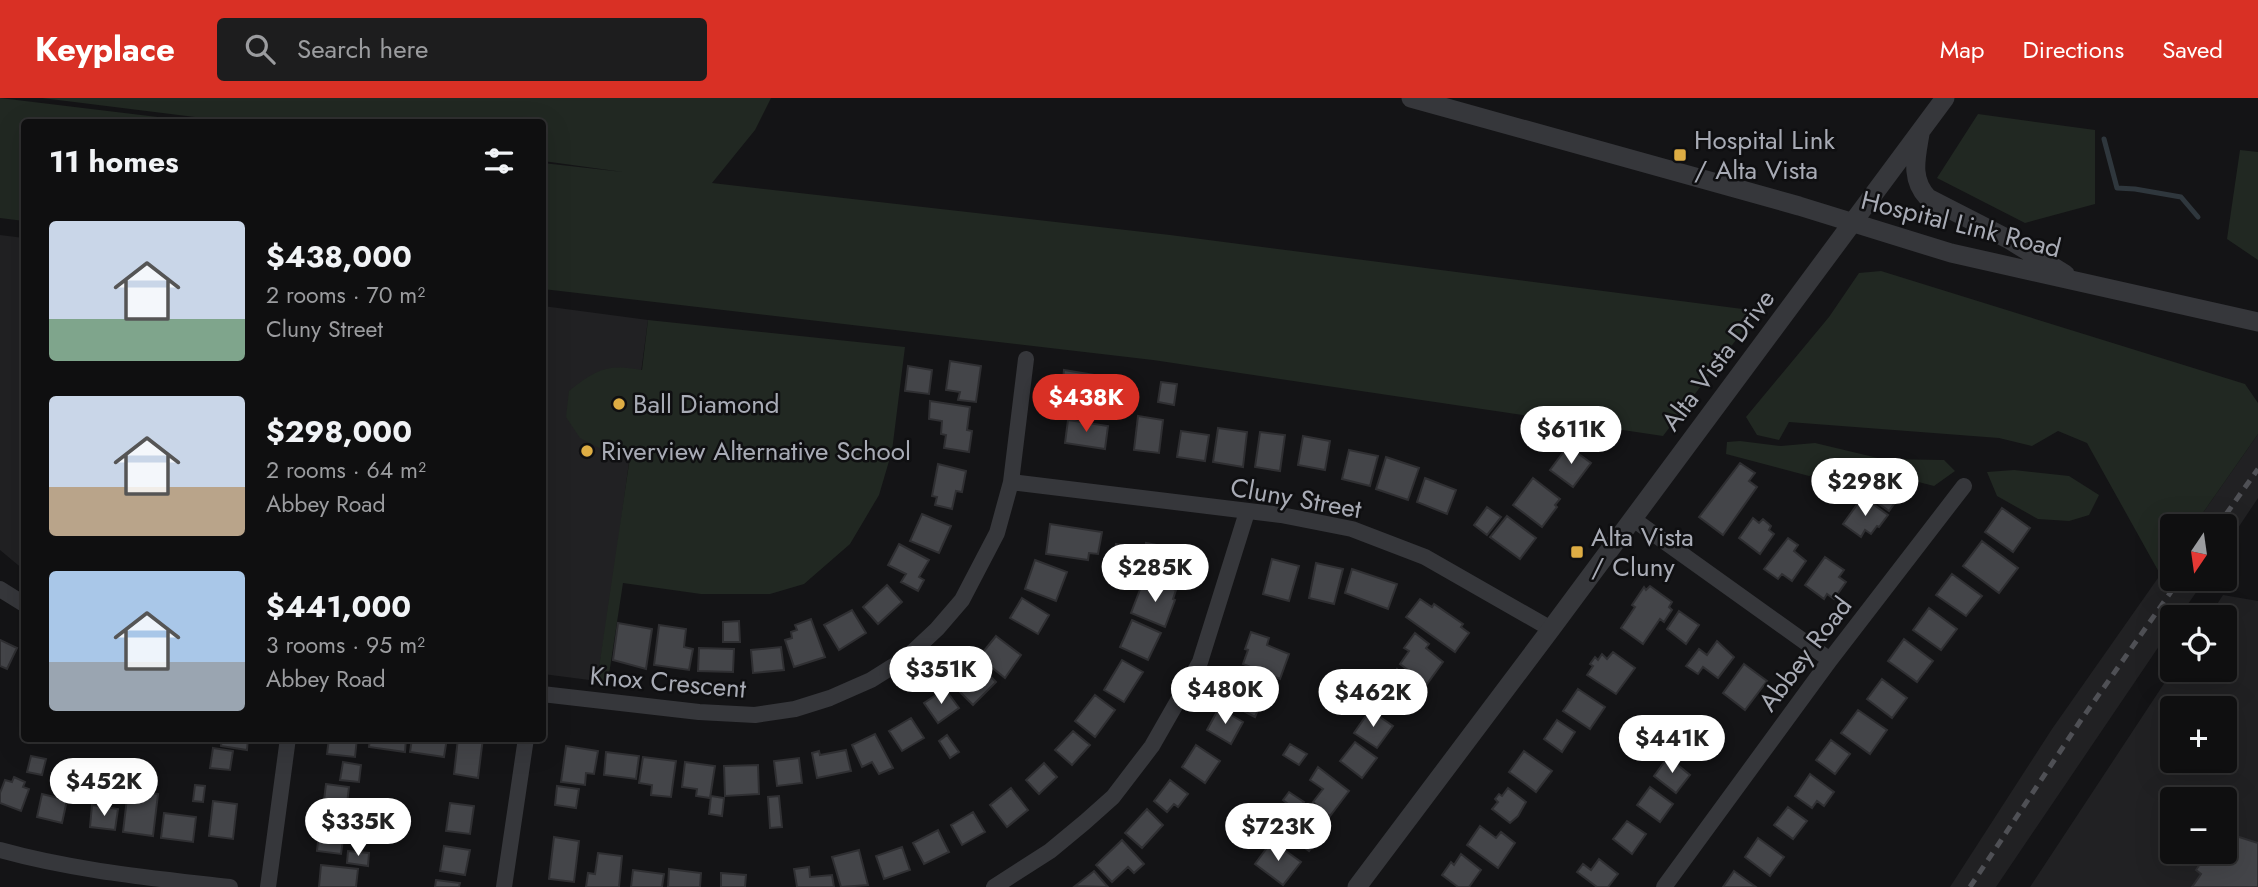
<!DOCTYPE html>
<meta charset="utf-8">
<style>
body{margin:0;font-family:Jost,sans-serif;background:#1d1d1e;color:#f1f3f6;height:100vh;display:flex;flex-direction:column;font-size:26px;white-space:nowrap}
*{box-sizing:border-box;margin:0}
p{font-size:23px;color:#9b9c9f}
.icon{flex:none;width:38px;height:38px;fill:none;stroke:currentColor;stroke-width:2;stroke-linecap:round;stroke-linejoin:round}
.map{position:relative;flex:1;overflow:hidden}
.side{position:absolute;left:21px;top:21px;width:525px;height:623px;display:flex;flex-direction:column;background:#0f0f10;border-radius:7px;box-shadow:0 7px 28px #0002,0 0 0 2px #2f2f30}
.side>*{flex:none}
.needle{width:46px;rotate:193deg}
.fabs{position:absolute;left:2160px;top:416px;display:grid;gap:14px}
.fabs a{display:grid;place-items:center;width:77px;height:77px;border-radius:7px;background:#0f0f10;box-shadow:0 7px 28px #0002,0 0 0 2px #2f2f30;font-size:35px}
.price{position:absolute;translate:-50% -60px;padding:0 16px;border-radius:24px;background:#fff;color:#222;font-size:23px;line-height:46px;filter:drop-shadow(0 2px 4px #0008)}
.price::after{content:'';position:absolute;left:50%;top:42px;width:21px;height:16px;margin-left:-10px;background:inherit;clip-path:polygon(0 0,100% 0,50% 100%)}
.price.selected{background:#d93025;color:#fff}
ul{padding:0;list-style:none}
li{display:flex;align-items:center;gap:21px;height:175px;padding:0 28px}
li span{display:grid;place-items:center;flex:none;width:196px;height:140px;border-radius:7px;color:#555}
li>.icon{margin-inline-start:auto}
span .icon{width:84px;height:84px;fill:#fffc;stroke-width:1}
li b{font-size:30px}
h2{display:flex;justify-content:space-between;align-items:center;height:84px;padding:0 28px;font-size:30px}
header{display:flex;align-items:center;gap:42px;box-sizing:border-box;height:98px;padding:0 35px;background:#d93025;color:#fff}
header strong{font-size:33px}
nav{display:flex;gap:38px;margin-inline-start:auto;font-size:24px}
.search{width:490px;height:63px;background:#1d1d1e;display:flex;align-items:center;gap:18px;box-sizing:border-box;padding:0 24px;border-radius:7px;color:#9b9c9f;font-size:26px}
.map>svg:first-child{display:block}
.built{fill:#212123;fill-rule:evenodd}
.green{fill:#212822}
.lines{fill:none;stroke-linecap:round;stroke-linejoin:round}
.stream{stroke:#2f373d;stroke-width:5}
.building{fill:#444549;stroke:#2f2f32;stroke-width:2}
.minor{stroke:#36373b;stroke-width:16}
.tertiary{stroke:#36373b;stroke-width:19}
.rail{stroke:#4f5055;stroke-width:5;stroke-dasharray:9 7;stroke-linecap:butt}
.poi-dot{fill:#dead44;stroke:#0f0f11;stroke-width:2.5}
.labels{text-anchor:middle;stroke-width:5;stroke-linejoin:round;paint-order:stroke}
.poi-label{font-size:26px;fill:#a8abb5;stroke:#0f0f11;text-anchor:start}
.street-label{font-size:26px;fill:#a8abb5;stroke:#0f0f11}
</style>
<header>
<strong>Keyplace</strong>
<div class="search"><svg class="icon" aria-label="search" viewBox="0 0 24 24"><circle cx="10" cy="10" r="6"/><path d="M15 15l6 6"/></svg>Search here</div>
<nav><a>Map</a><a>Directions</a><a>Saved</a></nav>
</header>
<div class="map">
<svg width="2258" height="789" viewBox="0 0 2258 789">
<rect width="100%" height="100%" fill="#141416"/>
<path class="built" d="M0 137 24 140V472L0 452Z
M543 208 648 222 613 484 597 583 543 576Z
M2258 336V400L2224 451V429H2193Z
M2172 460V481H2204L2195 496 2178 520H2172V529L1996 789H1950L2052 631Z
M2223 497 2258 503V789H2030L2173 572H2224V520H2208ZM2172 611H2224V663H2172ZM2172 702H2224V754H2172Z"/>
<path class="green" d="M0 0 199 24H24V123L0 120Z
M42 0H771L755 32 712 85 1170 137 1758 213 1663 338 1153 262 543 191V65L623 74 543 63 542 24H235Z
M1978 16 2095 32V106L2025 125 1937 80Z
M2240 52 2258 54V162L2227 141Z
M1881 173 2245 286 2258 305V336L2193 429H2172V460L2160 476 2087 345 2058 333 2032 348 1999 340 1789 324 1779 342 1757 337 1746 319 1829 219 1859 175Z
M648 222 905 249 892 353 879 397 850 446 804 486 770 496H701L623 485 608 583H597L630 359 603 352 580 340 566 319 569 293C595 272 607 265 642 272Z
M1740 343 1781 348 1815 345 1882 361 1944 362 1955 373 1934 388 1903 380 1845 373 1809 378 1726 356 1727 344Z
M2014 372 2069 378 2099 397 2089 417 2069 423 2038 421 1997 398 1987 374Z"/>
<g class="lines">
<path class="stream" d="M2104 41 2117 90 2135 91 2181 99 2198 119"/>
</g>
<path class="building" d="M950 263 981 268 976 304 958 302 960 294 946 292Z
M908 268 932 272 929 296 905 293Z
M1064 272 1113 280 1108 314 1069 308 1071 292 1062 291Z
M1161 284 1177 286 1174 307 1158 304Z
M930 303 970 309 967 332 972 333 969 354 944 350 946 337 941 336 942 323 929 321Z
M1138 318 1163 322 1159 355 1134 352Z
M1068 322 1108 328 1105 351 1065 345Z
M1218 330 1247 334 1243 369 1213 364Z
M1181 333 1209 337 1205 363 1177 359Z
M1260 334 1285 337 1280 373 1255 369Z
M1303 338 1330 343 1325 372 1298 367Z
M1568 348 1591 365 1573 389 1550 372Z
M1349 352 1378 358 1370 388 1342 381Z
M1386 359 1419 370 1408 402 1376 391Z
M1740 365 1755 375 1749 383 1757 389 1723 437 1699 419Z
M938 366 966 373 962 394 956 393 952 411 935 407 937 399 932 398Z
M1849 379 1903 385 1907 388 1889 413 1868 398 1846 395 1839 391Z
M1425 380 1456 392 1447 416 1417 404Z
M1533 380 1560 401 1555 407 1557 409 1542 429 1513 407Z
M1861 401H1866L1888 417 1879 429 1877 428 1871 436 1865 432 1861 439 1843 426Z
M1487 409 1501 419 1487 437 1474 427Z
M2002 410 2030 430 2013 454 1985 434Z
M922 416 951 428 939 455 910 443Z
M1507 418 1536 440 1520 461 1490 439Z
M1753 420 1759 425 1763 421 1771 428 1769 432 1774 436 1760 456 1739 440Z
M1050 426 1102 434 1098 456 1089 455 1088 462 1046 456Z
M1788 440 1798 447 1794 453 1806 463 1792 483 1782 476 1778 481 1764 471Z
M1982 443 2018 470 1999 495 1963 468Z
M1146 445 1179 451 1175 480 1142 475Z
M899 446 929 462 919 479 924 482 918 493 901 484 906 476 888 467Z
M1116 446 1129 449 1126 467 1113 464Z
M1825 459 1844 472 1839 479 1846 484 1834 501 1827 496 1824 501 1805 487Z
M1272 461 1299 468 1289 503 1263 496Z
M1035 462 1067 474 1056 503 1025 491Z
M1316 465 1343 471 1334 506 1309 500Z
M1352 471 1397 486 1388 511 1345 495Z
M1952 476 1982 498 1966 518 1936 497Z
M1156 485 1176 492 1173 501 1175 502 1165 529 1131 515 1141 489 1152 493Z
M887 487 902 504 878 526 863 509Z
M1650 488 1672 504 1669 509 1672 512 1664 524 1660 521 1643 546 1621 530 1635 509 1632 507 1644 489 1646 492Z
M1022 500 1049 517 1038 536 1010 520Z
M1420 501 1432 509 1434 506 1463 526 1461 529 1469 535 1455 554 1406 519Z
M1929 510 1957 531 1941 552 1913 532Z
M852 512 866 535 839 552 824 527Z
M1679 513 1699 527 1686 546 1667 531Z
M811 521 825 559 794 569 785 542 792 540 791 534 797 532 795 527Z
M1132 522 1161 535 1148 562 1120 549Z
M739 523 740 544H723V524Z
M618 525 652 531 646 571 613 562Z
M659 527 686 531 684 549 693 551 689 572 654 567Z
M1251 534 1269 540 1267 547 1289 556 1280 581 1243 566 1248 552 1245 551Z
M1415 535 1429 546 1426 550 1443 564 1427 586 1400 566 1409 553 1404 550Z
M996 538 1021 557 1005 580 979 559Z
M1904 541 1933 563 1917 584 1888 563Z
M0 542 17 550 7 571 0 568Z
M1717 543 1734 559 1718 580 1703 569 1698 576 1686 568 1699 551 1707 557Z
M781 549 784 572 753 575 751 552Z
M699 550 734 551 733 574 698 573Z
M1613 554 1635 570 1616 596 1587 577 1593 568 1590 566 1595 559 1598 562 1602 556 1607 561Z
M1122 562 1143 574 1124 604 1104 592Z
M976 563 996 584 973 607 959 593 967 585 960 578Z
M1744 566 1767 583 1745 612 1723 595Z
M1397 571 1419 588 1400 613 1381 599 1394 583 1390 580Z
M1233 577 1266 593 1255 619 1234 608 1239 598 1227 593Z
M1882 581 1907 600 1892 620 1867 601Z
M945 591 959 610 938 625 924 605Z
M1578 591 1605 609 1590 631 1563 613Z
M1095 597 1115 612 1095 639 1075 623Z
M1219 610 1243 624 1231 646 1207 632Z
M1370 612 1393 628 1377 650 1354 635Z
M1858 612 1887 632 1870 656 1841 635Z
M911 620 924 640 902 653 889 633Z
M1557 622 1575 634 1562 654 1544 641Z
M1701 624 1719 638 1703 659 1686 644Z
M1073 633 1090 647 1072 667 1055 652Z
M875 636 893 670 879 676 872 664 862 669 852 647Z
M947 637 959 654 950 660 939 643Z
M222 640H248L247 652 221 648Z
M329 640H357L355 659 327 656Z
M370 640H406L405 654 369 649Z
M412 640H447L444 659 410 654Z
M458 640H483L478 680 454 676Z
M1831 642 1850 656 1835 676 1816 662Z
M1355 644 1377 660 1362 680 1340 663Z
M1290 646 1307 656 1299 667 1283 657Z
M1196 647 1220 663 1205 685 1182 669Z
M566 648 598 653 594 676 586 675 585 687 561 684Z
M213 650 233 653 230 672 210 670Z
M846 652 851 673 817 680 812 655 819 653 820 657Z
M1524 653 1552 673 1536 694 1509 674Z
M606 654 639 658 636 681 604 677Z
M31 658 46 661 42 677 27 674Z
M643 659 676 663 671 699 651 697 652 687 639 685Z
M1668 659 1690 677 1676 695 1654 678Z
M799 660 802 685 777 688 774 663Z
M343 664 361 667 359 684 340 682Z
M685 664 715 668 710 700 696 698 697 691 682 689Z
M1044 665 1057 679 1039 696 1026 682Z
M66 667 85 671 82 688 63 685Z
M758 667 759 696 725 698 724 668Z
M1318 669 1349 693 1330 718 1313 704 1323 691 1310 682Z
M1810 676 1834 694 1824 708 1817 703 1812 710 1795 698Z
M14 679 25 684 23 689 29 691 21 713 0 705V695L5 682 12 684Z
M1170 682 1188 696 1178 709 1174 706 1167 714 1154 703Z
M326 686 349 689 346 714 323 711Z
M195 687 205 688 203 704 193 703Z
M557 688 579 691 576 710 555 707Z
M1650 689 1673 706 1660 724 1637 707Z
M1011 690 1028 712 1007 729 990 707Z
M1508 690 1526 704 1518 718 1510 725 1492 711 1498 704 1495 701 1499 696 1502 698Z
M128 692 158 696 153 738 123 734Z
M1289 694 1304 704 1297 713 1283 702Z
M42 696 67 702 62 725 37 719Z
M711 698 724 700 722 718 709 716Z
M779 698 782 729 770 730 768 699Z
M213 703 237 706 233 741 209 738Z
M450 705 474 708 470 736 446 733Z
M92 707 118 711 115 732 90 729Z
M1788 709 1807 723 1793 741 1774 727Z
M1147 711 1163 727 1142 750 1125 735Z
M1299 711 1326 731 1309 753 1283 733Z
M973 714 985 734 962 747 951 727Z
M164 715 196 719 193 744 161 740Z
M1627 723 1646 736 1632 756 1613 741Z
M320 725 345 728 341 756 317 753Z
M1480 728 1496 740 1501 734 1515 745 1498 770 1467 747Z
M2224 730 2233 737 2258 745V789H2192L2201 776 2196 772 2208 754H2224Z
M938 732 949 754 924 766 913 745Z
M554 739 579 743 574 784 549 781Z
M1758 740 1784 759 1770 778 1745 759Z
M1122 742 1144 766 1134 775 1128 769 1112 784 1096 767Z
M1272 743 1301 764 1283 787 1255 766Z
M444 748 470 752 465 777 440 773Z
M902 749 910 772 884 781 876 758Z
M859 752 868 787 841 789 832 759Z
M348 753 369 755 368 768 347 765Z
M598 755 622 758 619 789H586L588 775 595 776Z
M1461 756 1481 772 1469 789H1458L1442 777 1451 764 1454 767Z
M1599 761 1618 776 1608 789H1597L1577 774 1583 766 1591 772Z
M321 767 358 771 356 789H319Z
M809 769 810 779 832 777 834 789H797L794 771Z
M669 771 701 775 700 789H668Z
M633 772 664 776 662 789H631Z
M1094 773 1108 789 1075 788Z
M1734 773 1756 789H1723Z
M721 775 746 777 745 789H721Z
M436 782 460 785 459 789H435Z"/>
<g class="lines">
<path class="minor" d="M1011 384 1281 417 1352 431 1425 459 1551 531
M1633 421 1830 562
M0 491 24 506
M542 596 699 614 755 617 795 611 830 600 871 582 906 560 937 531 962 502 997 435 1011 384 1026 261
M0 752C75 773 153 780 230 789
M268 789 288 640
M504 789 526 640
M994 789 1050 753 1085 724 1113 699 1152 648 1200 564 1247 414
M1664 789 1830 562 1964 388"/>
<path class="tertiary" d="M1411 0 1799 108 1951 155 2258 224
M1920 36C1916 60 1910 81 1928 100L2008 141 2065 176
M1357 789 1551 531 1945 0"/>
<path class="rail" d="M2217 429 2258 371
M1970 789 2081 622 2180 481"/>
</g>
<g class="poi-dot">
<rect x="1673" y="50" width="14" height="14" rx="3.5"/>
<circle cx="619" cy="306" r="7"/>
<circle cx="587" cy="353" r="7"/>
<rect x="1570" y="447" width="14" height="14" rx="3.5"/>
</g>
<g class="labels">
<g class="poi-label">
<text x="1694" y="51">Hospital Link<tspan x="1694" dy="30">/ Alta Vista</tspan></text>
<text x="633" y="315">Ball Diamond</text>
<text x="601" y="362">Riverview Alternative School</text>
<text x="1591" y="448">Alta Vista<tspan x="1591" dy="30">/ Cluny</tspan></text>
</g>
<g class="street-label">
<text transform="translate(1961 126) rotate(14)" y="9">Hospital Link Road</text>
<text transform="translate(1718 262) rotate(-53)" y="9">Alta Vista Drive</text>
<text transform="translate(1296 400) rotate(10)" y="9">Cluny Street</text>
<text transform="translate(1805 556) rotate(-53)" y="9">Abbey Road</text>
<text transform="translate(668 584) rotate(5)" y="9">Knox Crescent</text>
</g>
</g>
</svg>
<div class="fabs">
<a><svg class="needle" viewBox="-14 -14 28 28"><path d="M0-13l5 13h-10z" fill="#e53935"/><path d="M0 13l5-13h-10z" fill="#9b9c9f"/></svg></a>
<a><svg class="icon" aria-label="locate" viewBox="0 0 24 24"><circle cx="12" cy="12" r="6"/><path d="M12 2v4M12 18v4M2 12h4M18 12h4"/></svg></a>
<a>+</a>
<a>−</a>
</div>
<b class="price selected" style="left:1086px;top:336px">$438K</b>
<b class="price" style="left:1571px;top:368px">$611K</b>
<b class="price" style="left:1865px;top:420px">$298K</b>
<b class="price" style="left:1155px;top:506px">$285K</b>
<b class="price" style="left:941px;top:608px">$351K</b>
<b class="price" style="left:1225px;top:628px">$480K</b>
<b class="price" style="left:1373px;top:631px">$462K</b>
<b class="price" style="left:1672px;top:677px">$441K</b>
<b class="price" style="left:104px;top:720px">$452K</b>
<b class="price" style="left:358px;top:760px">$335K</b>
<b class="price" style="left:1278px;top:765px">$723K</b>
<section class="side">
<h2>11 homes<svg class="icon" aria-label="filters" viewBox="0 0 24 24"><path d="M4 7h16M4 17h16"/><circle cx="9" cy="7" r="2"/><circle cx="15" cy="17" r="2"/></svg></h2>
<ul>
<li><span style="background:linear-gradient(#c9d6e8 70%,#7fa58c 0)"><svg class="icon" aria-label="home" viewBox="0 0 24 24"><path d="M3 11l9-7 9 7M6 9v11h12V9"/></svg></span><div><b>$438,000</b><p>2 rooms · 70 m²</p><p>Cluny Street</p></div></li>
<li><span style="background:linear-gradient(#c9d6e8 65%,#b9a48a 0)"><svg class="icon" aria-label="home" viewBox="0 0 24 24"><path d="M3 11l9-7 9 7M6 9v11h12V9"/></svg></span><div><b>$298,000</b><p>2 rooms · 64 m²</p><p>Abbey Road</p></div></li>
<li><span style="background:linear-gradient(#a9c7e8 65%,#9aa5b1 0)"><svg class="icon" aria-label="home" viewBox="0 0 24 24"><path d="M3 11l9-7 9 7M6 9v11h12V9"/></svg></span><div><b>$441,000</b><p>3 rooms · 95 m²</p><p>Abbey Road</p></div></li>
</ul>
</section>
</div>
